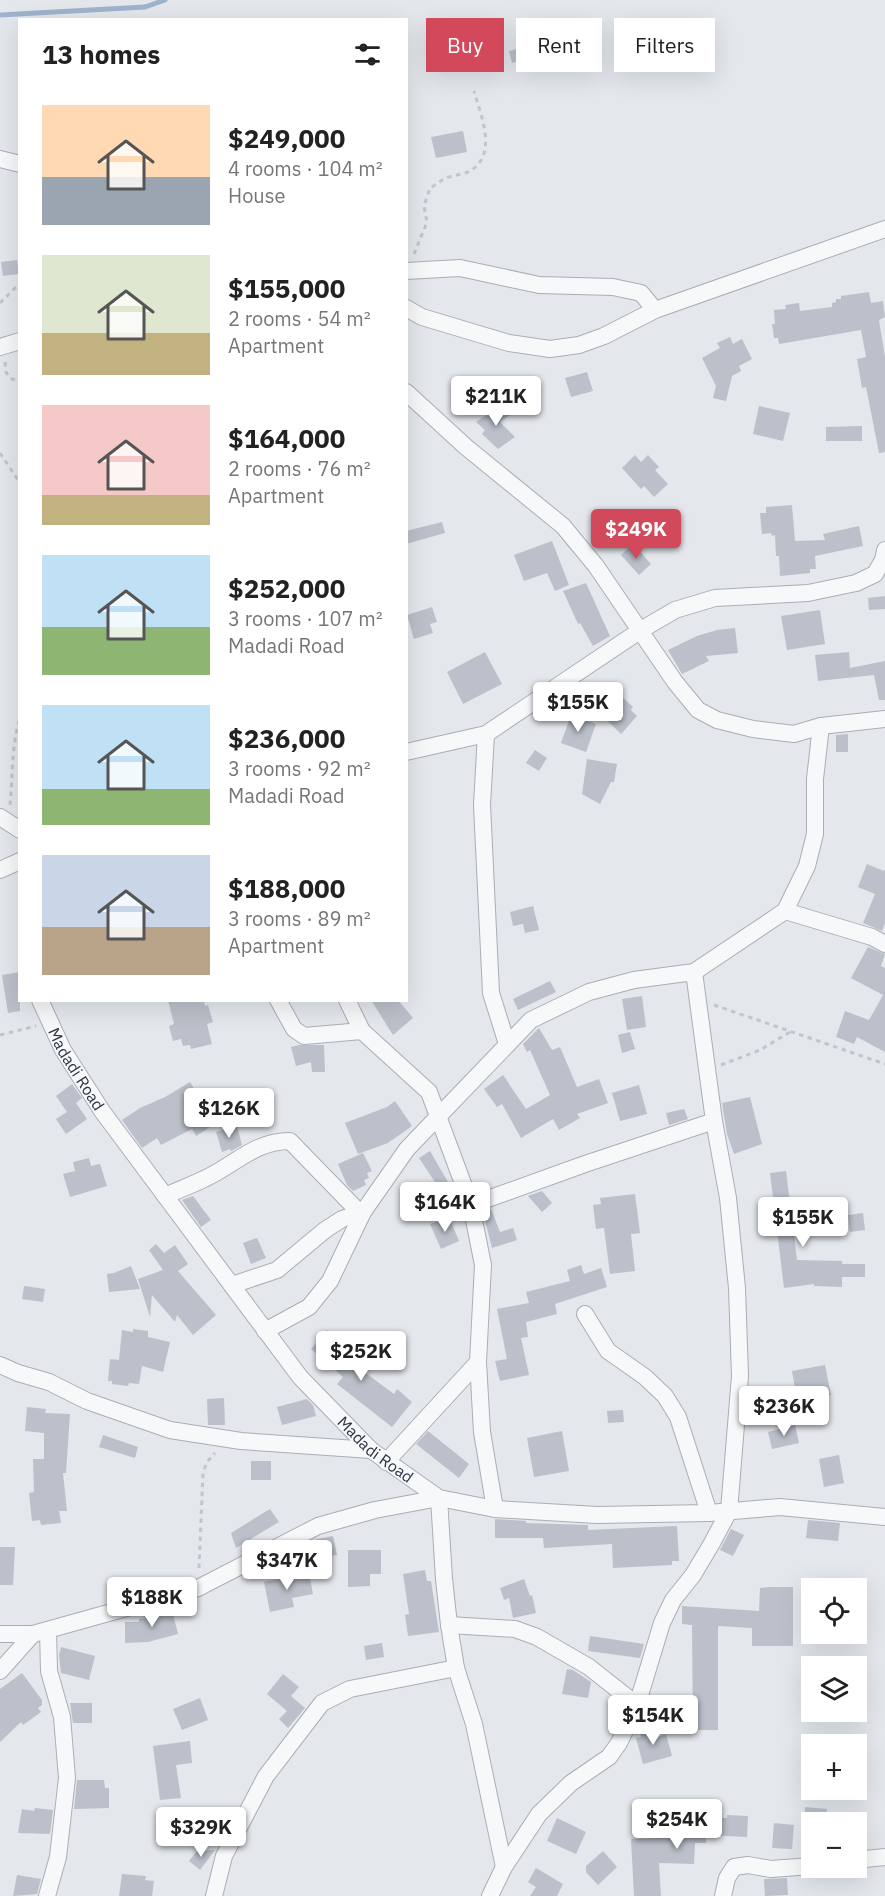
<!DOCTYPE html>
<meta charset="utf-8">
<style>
body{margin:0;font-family:"IBM Plex Sans",sans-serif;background:#f6f6f6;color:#222;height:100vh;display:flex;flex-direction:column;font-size:22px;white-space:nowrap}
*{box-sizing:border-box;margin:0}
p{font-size:20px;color:#767676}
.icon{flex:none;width:33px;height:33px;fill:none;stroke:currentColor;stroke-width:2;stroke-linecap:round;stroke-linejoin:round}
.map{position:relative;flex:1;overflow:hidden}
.details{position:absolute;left:18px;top:18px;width:390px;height:984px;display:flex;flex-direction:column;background:#fff;border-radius:0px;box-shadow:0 6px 24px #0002}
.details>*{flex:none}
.banner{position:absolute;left:426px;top:18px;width:369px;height:54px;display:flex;gap:12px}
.tools{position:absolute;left:801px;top:1578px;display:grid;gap:12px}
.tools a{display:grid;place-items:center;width:66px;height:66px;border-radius:0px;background:#fff;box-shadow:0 6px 24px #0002;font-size:30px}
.price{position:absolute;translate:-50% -51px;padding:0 14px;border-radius:6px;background:#fff;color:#222;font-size:20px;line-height:39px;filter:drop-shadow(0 2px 3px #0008)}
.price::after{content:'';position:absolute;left:50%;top:36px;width:18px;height:14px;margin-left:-9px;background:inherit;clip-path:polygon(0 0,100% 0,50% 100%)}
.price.selected{background:#d1495b;color:#fff}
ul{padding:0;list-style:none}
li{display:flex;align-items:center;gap:18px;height:150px;padding:0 24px}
li span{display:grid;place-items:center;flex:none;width:168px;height:120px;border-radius:0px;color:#555}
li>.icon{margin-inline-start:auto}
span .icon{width:72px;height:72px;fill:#fffc;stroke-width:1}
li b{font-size:26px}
h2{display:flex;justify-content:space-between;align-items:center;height:72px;padding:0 24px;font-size:26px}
.tag{padding:0 21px;border-radius:0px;background:#fff;box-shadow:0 6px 24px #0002;font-size:21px;line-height:54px}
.tag.selected{background:#d1495b;color:#fff}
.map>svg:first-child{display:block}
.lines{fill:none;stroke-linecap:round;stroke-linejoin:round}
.stream{stroke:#9fb4cc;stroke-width:5}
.building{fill:#bbc0ca}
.street-casing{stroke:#a9aeb7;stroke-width:18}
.path{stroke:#c2c5cb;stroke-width:3;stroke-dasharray:4.5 4.5;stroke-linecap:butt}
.street{stroke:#f7f8fa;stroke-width:16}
.labels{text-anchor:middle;stroke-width:4.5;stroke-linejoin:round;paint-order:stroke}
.street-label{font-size:16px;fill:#2b3445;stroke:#f4f6f9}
</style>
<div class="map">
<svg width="885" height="1896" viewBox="0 0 885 1896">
<rect width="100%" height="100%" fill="#e4e7ec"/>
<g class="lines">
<path class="stream" d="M0 15 145 7 165 0"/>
</g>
<path class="building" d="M524 47 527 59 512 63 509 51Z
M463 131 467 152 436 158 431 137Z
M17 260 19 274 3 276 1 262Z
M869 292 871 303 883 301 885 317 879 320 885 357V452L879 453 866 387 862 388 857 359 866 357 861 330 779 344 778 338H774L772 324H775L774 310 786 309 785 305 799 303 800 311 832 307V303L836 302V299H841V296Z
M730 337 733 344 742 339 752 359 739 366 741 371 732 376 726 401 713 398 716 386 702 358 720 348 717 343Z
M587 372 593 391 571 397 565 378Z
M500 405 510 415 500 422 515 437 498 449 482 434 485 430 476 422Z
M759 406 790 413 783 441 753 434Z
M862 426V441H826V427Z
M635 455 641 462 648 455 659 467 655 470 668 484 654 497 644 486 641 489 622 468Z
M792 505 795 541 825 540 823 534 859 526 863 546 815 556 816 569H810V573L780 576 779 556H776L775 535 772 536 771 533 762 534 760 513H766V507Z
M442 522 445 533 406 544V531Z
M552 541 569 585 555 591 547 573 524 581 514 555Z
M633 544 651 564 639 575 621 555Z
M586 583 610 636 593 646 580 623 578 624 563 591Z
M885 596V609L869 610 868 598Z
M432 607 437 622 430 624 433 633 414 639 407 615Z
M820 610 825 644 787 650 781 616Z
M735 628 738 653 706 656 709 661 682 674 668 650 697 636 717 630Z
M485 652 502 684 463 704 447 672Z
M849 652 850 668 885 661V700H879L874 675 818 681 815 655Z
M600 682 613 695 616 691 633 707 631 710 637 716 621 734 584 698Z
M571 715 596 724 586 752 561 743Z
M848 734V752H836V735Z
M535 750 547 758 539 771 526 763Z
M587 759 617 764 614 782H611L600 804 582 794Z
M867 864 884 871 885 869V923L882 931 863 923 875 894 858 887Z
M533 906 539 930 525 933 523 924 513 926 510 912Z
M868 947 885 954 881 966 885 968V1052L857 1037 854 1044 836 1037 845 1011 869 1020 883 995 851 978Z
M20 972V1011L8 1013 2 975Z
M550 981 556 992 518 1010 513 999Z
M642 996 646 1027 627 1030 622 999Z
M168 1000H204L205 1006 208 1005 213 1022 207 1024 212 1044 191 1049 190 1045 183 1046 181 1039 173 1041 169 1026 174 1024Z
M371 1000H398L413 1018 393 1035Z
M539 1028 552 1050 560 1047 577 1087 599 1079 608 1103 577 1114 580 1118 559 1130 553 1119 521 1138 502 1104 497 1107 484 1089 503 1075 526 1109 550 1095 530 1050 527 1052 523 1044Z
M630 1032 635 1049 622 1053 618 1035Z
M299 1045H324L325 1072H312L311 1062 296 1066 291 1047Z
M190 1082 215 1124 196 1136 192 1129 161 1145 157 1138 142 1148 122 1120 140 1108 165 1097Z
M72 1084 82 1098 76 1103 87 1119 66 1134 56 1119 67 1112 56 1096Z
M639 1085 647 1114 620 1121 612 1093Z
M750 1097 762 1144 734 1154 727 1134 722 1103Z
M395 1101 412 1126 388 1143 358 1154 345 1123 387 1107Z
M684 1109 688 1119 669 1125 666 1113Z
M237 1126 242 1145 231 1151 230 1149 222 1152 216 1132Z
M430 1151 452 1189 443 1194 419 1158Z
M363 1153 372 1171 367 1173 369 1178 364 1180 366 1185 353 1191 347 1185 338 1164Z
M89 1158 91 1166 100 1164 107 1186 70 1197 63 1174 75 1171 73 1162Z
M786 1171 797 1260 842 1261V1264H865V1277H842V1287L814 1286V1284L784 1288 770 1173Z
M542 1191 552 1203 542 1212 528 1196Z
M635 1194 640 1233 631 1234 635 1271 610 1274 604 1228 596 1229 593 1205 601 1204 600 1198Z
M193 1196 211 1220 201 1227 182 1200Z
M491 1209 500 1232 513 1228 517 1240 492 1248 483 1212Z
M863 1213 865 1230 850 1232 848 1215Z
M449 1217 459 1241 441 1249 430 1224Z
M257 1238 266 1258 251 1264 243 1243Z
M156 1244 164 1253 175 1245 188 1264 178 1271 216 1315 193 1335 177 1315 175 1322 152 1295 150 1317 138 1279 163 1270 149 1250Z
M581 1265 584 1274 601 1268 607 1287 555 1304 557 1314 526 1322 528 1337 521 1338 529 1375 500 1381 495 1361 507 1359 497 1309 529 1303 526 1292 570 1281 567 1270Z
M131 1266 140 1289 109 1292 107 1274 114 1273Z
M24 1286 45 1289 43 1302 22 1299Z
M133 1329 148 1331V1337L170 1342 163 1372 142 1366 139 1384 129 1383 128 1386 112 1384V1381H108L110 1359 119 1360 122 1330 133 1332Z
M327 1330 346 1347 340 1354 394 1394 397 1389 412 1402 392 1427 337 1384 343 1377 311 1349Z
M825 1365 831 1395 797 1401 792 1371Z
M224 1398 225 1425H208L207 1399Z
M307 1399 313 1405 316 1416 282 1425 277 1407Z
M27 1407 46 1409 45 1413 70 1414 66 1473H63L67 1511H59L61 1523 41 1525 40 1520 32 1521 29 1493 34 1492 33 1459H44V1433L25 1431Z
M623 1410 624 1422 608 1423 607 1411Z
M795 1425 799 1443 772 1449 768 1432Z
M428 1431 469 1464 459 1478 416 1444Z
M562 1431 569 1471 534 1477 527 1438Z
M103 1435 138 1447 135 1458 99 1447Z
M839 1455 844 1483 824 1487 819 1459Z
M251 1461H271V1480H251Z
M270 1509 279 1522 236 1548 231 1533Z
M495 1519 526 1521V1523L588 1525V1530L677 1526 679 1561H672V1565L613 1568 612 1544 544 1548 543 1538H495Z
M808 1520 840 1523 838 1541 806 1538Z
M731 1529 744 1535 733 1556 720 1550Z
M333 1536 337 1555 308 1560 305 1544 313 1540Z
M0 1547H15L13 1585H0Z
M348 1550H381V1574H370V1586L348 1587Z
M425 1570 427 1581H431L439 1632 408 1636 405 1615 409 1614 403 1574Z
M309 1573 313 1594 292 1598 294 1607 270 1612 264 1582Z
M524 1579 530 1596 532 1595 536 1613 513 1618 509 1598 504 1600 500 1588Z
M770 1587H793V1646H752V1628L718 1626V1730H693L692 1625 682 1624V1606L759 1611 760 1588Z
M171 1606 178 1634 148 1642 125 1643V1622H139V1619L160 1617 158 1610Z
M590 1636 644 1644 640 1658 588 1651Z
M382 1643 384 1657 366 1660 364 1646Z
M61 1647 95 1656 89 1680 61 1673 59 1655Z
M567 1669 573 1670 591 1682 588 1698 562 1694Z
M22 1673 42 1700V1705L38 1708 41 1712 23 1725 21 1722 0 1742V1689Z
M283 1674 299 1687 291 1696 305 1708 288 1728 279 1719 287 1711 267 1694Z
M200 1698 208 1720 182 1730 173 1709Z
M70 1703H92V1723H73Z
M655 1728 658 1737 666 1734 672 1756 643 1764 636 1738 641 1737 640 1733Z
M190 1741 192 1763 176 1765 181 1798 160 1800 153 1746Z
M77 1780H104L105 1788H109V1808L74 1809Z
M805 1807 827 1809 826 1822H804Z
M35 1808 53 1810 50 1834 18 1833 22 1809 34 1811Z
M727 1815 748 1816 747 1837 706 1835V1843H695L694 1864 659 1863 661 1896H634L631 1839 661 1838V1834L690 1835V1827L693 1826V1817L727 1818Z
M557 1818 586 1832 576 1854 547 1841Z
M774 1823 794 1825 792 1849 772 1848Z
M215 1850 200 1870 189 1861 197 1851Z
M603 1851 617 1867 598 1885 586 1872V1866Z
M536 1868 563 1884 557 1896H530L536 1887 528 1882Z
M122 1874 146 1876 145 1880 154 1881 152 1896H119Z
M17 1875 41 1879 37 1894 13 1896Z
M787 1878 788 1895 765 1896 764 1879Z"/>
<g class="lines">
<defs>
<g id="street">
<path d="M0 159 20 164"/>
<path d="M406 271 460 268 539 285 613 287 641 293 655 310"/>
<path d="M406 308 422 317 509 343 550 349 579 345 604 336 655 310 885 229"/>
<path d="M0 347 20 341"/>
<path d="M406 392 466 447 563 526 596 566 675 682 698 710 717 720 753 729 794 734 821 726 885 719"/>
<path d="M486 734 482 805 491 993 507 1044"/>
<path d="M406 752 486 734 641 630 675 610 715 598 808 593 856 583 875 574 883 560 885 550"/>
<path d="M0 817 20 830"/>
<path d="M0 870 20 861"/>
<path d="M785 911 872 937 885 944"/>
<path id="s1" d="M40 1000 63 1050 102 1111 300 1377 371 1450 439 1498 495 1509 597 1515 709 1513 780 1507 885 1517"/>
<path d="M278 1000 294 1029 304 1036 362 1031"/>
<path d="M347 1000 362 1031 429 1092 471 1205 483 1265 478 1362 482 1432 495 1509"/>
<path d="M165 1196C178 1190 192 1185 204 1179 235 1165 254 1141 290 1141L360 1213"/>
<path d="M471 1205 585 1164 714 1121"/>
<path d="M232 1285 277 1270 325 1230 342 1219 363 1212"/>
<path d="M585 1314 608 1351 645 1377 665 1396 678 1417 709 1513"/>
<path d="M265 1331 309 1307 330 1281 363 1212 407 1149 531 1020 589 992 634 980 694 972 785 911 807 866 815 834V779L821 726"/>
<path d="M0 1365 18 1373 49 1382 87 1401 170 1430 241 1441 371 1450"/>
<path d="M386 1462 478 1362"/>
<path d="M449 1625 515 1629 537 1637 589 1667 637 1705"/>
<path d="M0 1634H33L198 1588 318 1526 375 1510 439 1498 444 1579 449 1625 456 1668 474 1724 504 1867"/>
<path d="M0 1671 33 1634"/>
<path d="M856 1860 885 1857"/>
<path d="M47 1896 58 1857 67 1778 62 1717 49 1671 48 1630"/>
<path d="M214 1896 224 1856 266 1776 322 1703 350 1689 456 1668"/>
<path d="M490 1896 504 1867 539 1814 571 1783 609 1757 619 1743 637 1705 662 1623 673 1600 693 1575 712 1543 729 1511 740 1376 737 1288 728 1198 714 1121 694 972"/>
<path d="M723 1896 727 1878 734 1867 748 1865 771 1869 812 1866"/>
</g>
</defs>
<use href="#street" class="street-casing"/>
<path class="path" d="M414 254 427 222 424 206 430 188C435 185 440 181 446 178 453 175 461 175 468 172 499 156 481 116 474 91
M0 303 20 283
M5 362 6 372 10 378 20 382
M0 453 20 483
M10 805C13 776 11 746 20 718
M714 1005 885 1064
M0 1035 36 1026
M721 1065 760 1050 790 1032
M199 1568 203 1473 207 1462 215 1453"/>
<use href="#street" class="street"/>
</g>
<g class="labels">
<g class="street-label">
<text dy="6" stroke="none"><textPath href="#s1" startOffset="78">Madadi Road</textPath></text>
<text dy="6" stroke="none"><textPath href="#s1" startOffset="564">Madadi Road</textPath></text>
</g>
</g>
</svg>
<div class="tools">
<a><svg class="icon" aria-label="locate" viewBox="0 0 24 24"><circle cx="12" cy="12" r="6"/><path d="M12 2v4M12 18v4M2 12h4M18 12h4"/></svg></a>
<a><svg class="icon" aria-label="layers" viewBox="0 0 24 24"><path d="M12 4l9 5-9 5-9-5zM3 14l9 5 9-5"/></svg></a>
<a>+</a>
<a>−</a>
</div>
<b class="price" style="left:496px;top:427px">$211K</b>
<b class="price selected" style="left:636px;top:560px">$249K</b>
<b class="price" style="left:578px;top:733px">$155K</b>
<b class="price" style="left:229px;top:1139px">$126K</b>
<b class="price" style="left:445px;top:1233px">$164K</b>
<b class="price" style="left:803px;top:1248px">$155K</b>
<b class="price" style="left:361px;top:1382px">$252K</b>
<b class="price" style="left:784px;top:1437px">$236K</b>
<b class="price" style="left:287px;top:1591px">$347K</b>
<b class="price" style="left:152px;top:1628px">$188K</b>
<b class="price" style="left:653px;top:1746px">$154K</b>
<b class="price" style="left:677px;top:1850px">$254K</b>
<b class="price" style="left:201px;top:1858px">$329K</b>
<div class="banner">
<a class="tag selected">Buy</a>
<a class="tag">Rent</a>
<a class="tag">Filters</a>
</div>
<section class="details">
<h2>13 homes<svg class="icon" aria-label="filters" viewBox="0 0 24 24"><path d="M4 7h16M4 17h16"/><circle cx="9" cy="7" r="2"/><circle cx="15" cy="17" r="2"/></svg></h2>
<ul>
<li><span style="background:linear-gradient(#ffd9b3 60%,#9aa5b1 0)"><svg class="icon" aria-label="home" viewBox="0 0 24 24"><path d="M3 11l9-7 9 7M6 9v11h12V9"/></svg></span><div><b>$249,000</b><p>4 rooms · 104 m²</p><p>House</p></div></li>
<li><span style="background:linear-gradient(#dfe7d0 65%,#c2b280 0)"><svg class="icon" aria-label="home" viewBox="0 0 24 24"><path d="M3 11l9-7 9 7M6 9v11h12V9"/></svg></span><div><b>$155,000</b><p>2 rooms · 54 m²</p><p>Apartment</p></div></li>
<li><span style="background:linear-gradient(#f6c9c9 75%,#c2b280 0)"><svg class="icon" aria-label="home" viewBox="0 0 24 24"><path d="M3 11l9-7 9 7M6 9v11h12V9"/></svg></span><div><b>$164,000</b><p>2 rooms · 76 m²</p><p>Apartment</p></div></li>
<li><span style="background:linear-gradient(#bfe0f5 60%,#8fb573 0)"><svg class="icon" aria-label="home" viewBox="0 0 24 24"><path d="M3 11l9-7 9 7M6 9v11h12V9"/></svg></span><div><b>$252,000</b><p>3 rooms · 107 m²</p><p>Madadi Road</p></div></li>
<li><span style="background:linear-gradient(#bfe0f5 70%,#8fb573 0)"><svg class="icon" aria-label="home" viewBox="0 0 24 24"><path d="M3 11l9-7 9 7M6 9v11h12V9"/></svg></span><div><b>$236,000</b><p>3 rooms · 92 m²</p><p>Madadi Road</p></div></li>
<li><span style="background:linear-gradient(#c9d6e8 60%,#b9a48a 0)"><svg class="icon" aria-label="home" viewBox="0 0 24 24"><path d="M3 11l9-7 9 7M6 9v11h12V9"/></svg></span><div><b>$188,000</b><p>3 rooms · 89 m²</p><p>Apartment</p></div></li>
</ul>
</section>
</div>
